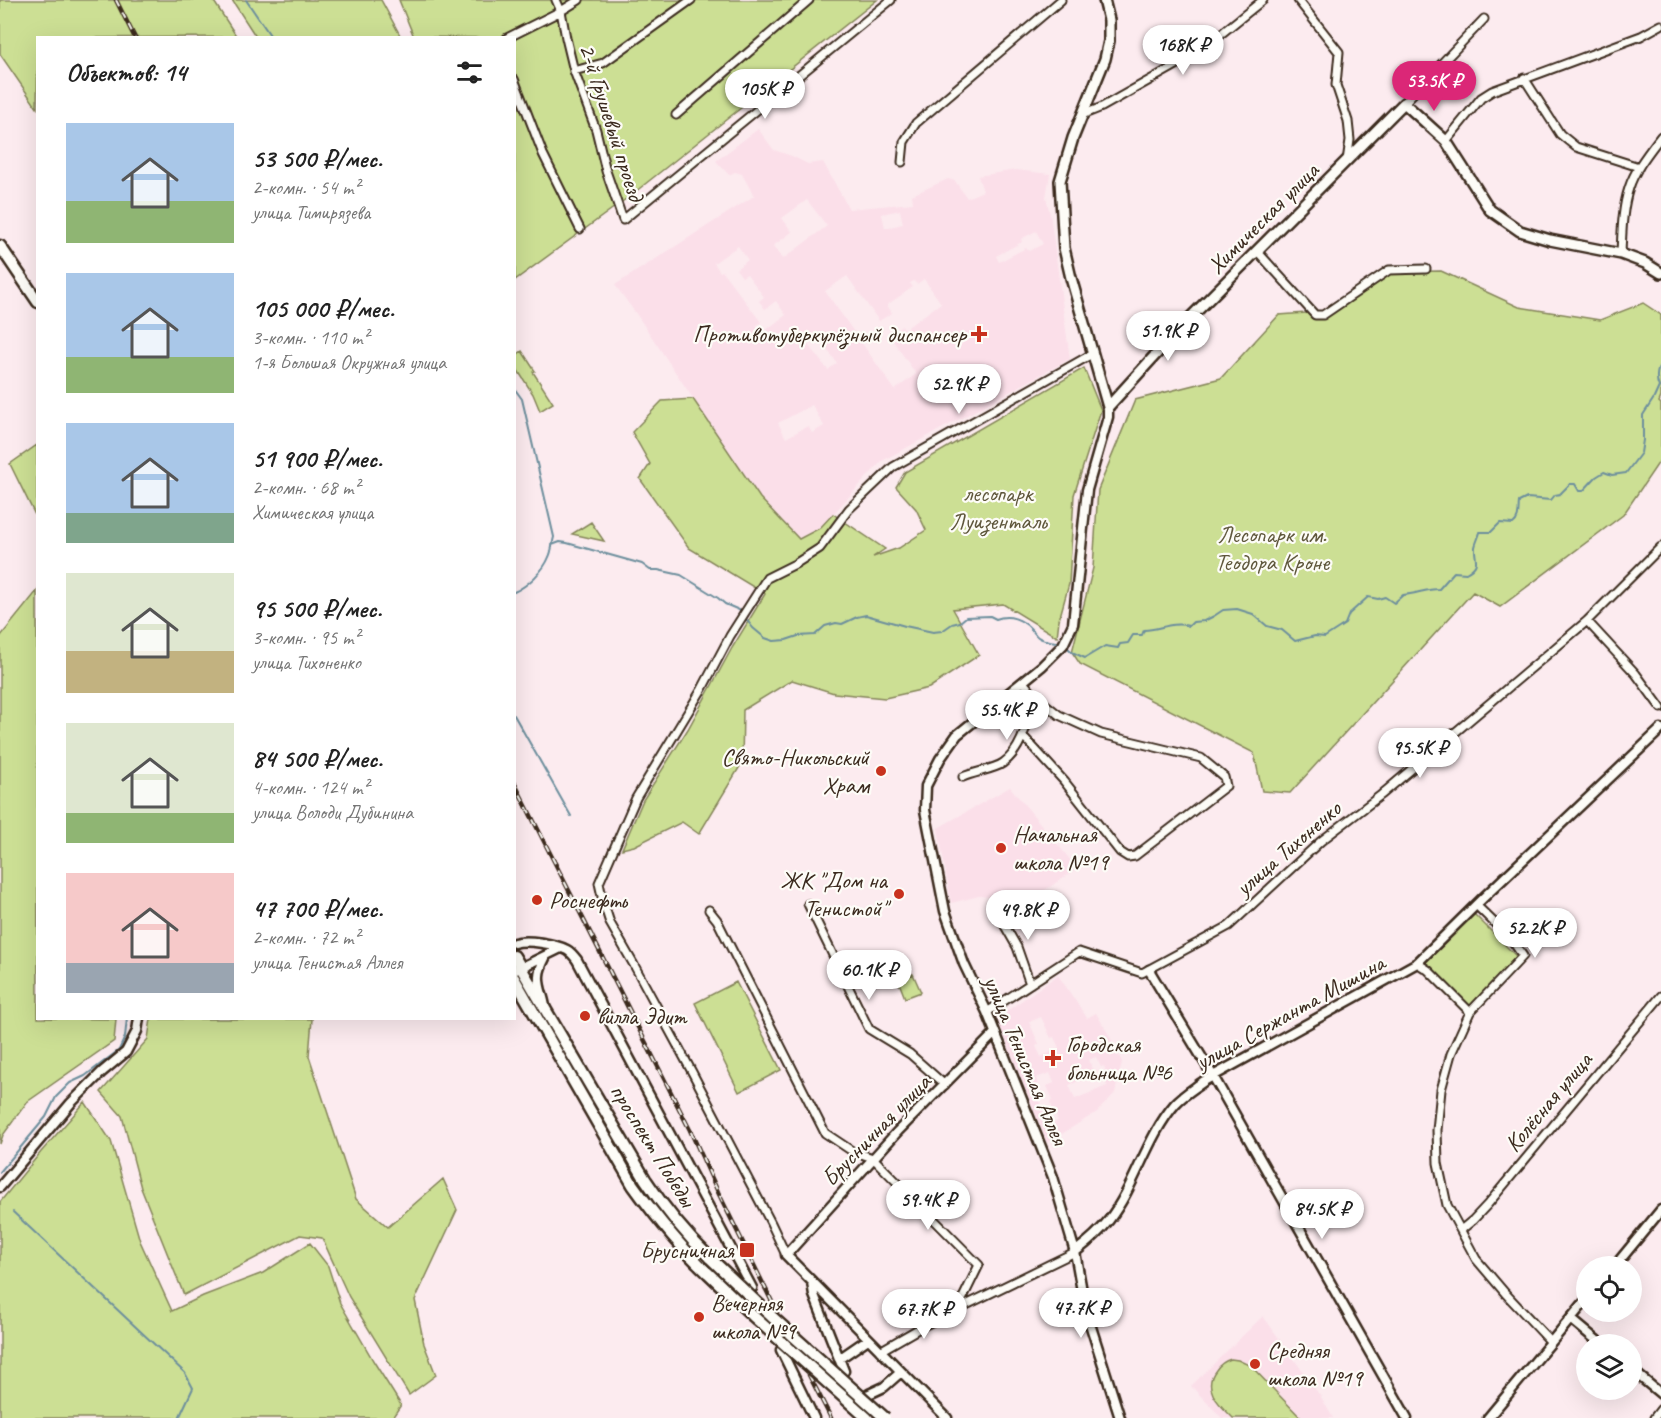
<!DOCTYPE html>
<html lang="ru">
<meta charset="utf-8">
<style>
body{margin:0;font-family:Caveat,sans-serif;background:#f6f6f6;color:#222;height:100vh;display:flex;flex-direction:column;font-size:22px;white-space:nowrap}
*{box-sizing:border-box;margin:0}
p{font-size:20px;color:#767676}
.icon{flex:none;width:33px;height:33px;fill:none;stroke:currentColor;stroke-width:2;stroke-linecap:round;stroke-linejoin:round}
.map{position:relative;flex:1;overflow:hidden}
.sheet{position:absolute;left:36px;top:36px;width:480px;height:984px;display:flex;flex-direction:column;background:#fff;border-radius:0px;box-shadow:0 6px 24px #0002}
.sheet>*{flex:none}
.fabs{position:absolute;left:1576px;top:1256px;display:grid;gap:12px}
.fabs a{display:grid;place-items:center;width:66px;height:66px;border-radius:50%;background:#fff;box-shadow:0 6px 24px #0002;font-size:30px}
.price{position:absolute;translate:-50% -51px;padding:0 14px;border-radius:21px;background:#fff;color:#222;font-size:20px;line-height:39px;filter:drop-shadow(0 2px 3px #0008)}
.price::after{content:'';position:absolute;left:50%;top:36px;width:18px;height:14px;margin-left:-9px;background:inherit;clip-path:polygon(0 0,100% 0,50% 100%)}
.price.on{background:#db2777;color:#fff}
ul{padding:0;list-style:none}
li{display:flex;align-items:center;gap:18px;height:150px;padding:0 30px}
li span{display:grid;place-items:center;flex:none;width:168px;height:120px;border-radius:0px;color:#555}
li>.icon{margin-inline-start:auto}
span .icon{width:72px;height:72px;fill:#fffc;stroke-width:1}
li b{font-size:26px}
h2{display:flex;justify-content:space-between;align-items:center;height:72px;padding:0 30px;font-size:26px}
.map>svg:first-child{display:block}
.built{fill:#fbdfe9;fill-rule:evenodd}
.green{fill:#ccdf94;stroke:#848459;stroke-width:1.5}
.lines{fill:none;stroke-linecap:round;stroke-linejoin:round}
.stream{stroke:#6d8f9d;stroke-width:2}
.minor-casing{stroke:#3b2a1e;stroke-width:11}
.tertiary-casing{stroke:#3b2a1e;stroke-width:13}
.secondary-casing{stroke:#3b2a1e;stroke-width:14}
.primary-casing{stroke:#3b2a1e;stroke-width:15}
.minor{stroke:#fdfcf7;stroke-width:7}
.tertiary{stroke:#fdfcf7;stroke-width:8}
.secondary{stroke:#fdfcf7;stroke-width:9}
.primary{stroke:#fdfcf7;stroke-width:10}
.rail-casing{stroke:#3b2a1e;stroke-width:4.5}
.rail{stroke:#fdfcf7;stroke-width:2;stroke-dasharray:7;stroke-linecap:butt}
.primary-bridge-casing{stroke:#3b2a1e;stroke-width:15;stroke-linecap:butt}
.primary-bridge{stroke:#fdfcf7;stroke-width:10}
.poi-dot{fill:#c8321e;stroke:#fdfcf7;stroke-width:2}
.labels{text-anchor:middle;stroke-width:4.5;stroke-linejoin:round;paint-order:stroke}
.street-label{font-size:24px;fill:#3b2a1e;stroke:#fdfcf7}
.poi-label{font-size:24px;fill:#3b2a1e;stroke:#fdfcf7;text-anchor:start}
.park-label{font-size:24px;fill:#5f573c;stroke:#fdfcf7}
</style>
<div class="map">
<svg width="1661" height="1418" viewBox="0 0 1661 1418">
<rect width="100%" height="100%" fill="#fcebef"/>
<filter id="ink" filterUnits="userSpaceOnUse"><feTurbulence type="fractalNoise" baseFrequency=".0167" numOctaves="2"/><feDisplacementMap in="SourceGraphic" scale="12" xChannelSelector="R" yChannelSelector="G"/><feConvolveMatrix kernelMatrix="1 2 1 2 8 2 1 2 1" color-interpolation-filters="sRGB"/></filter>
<g filter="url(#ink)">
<path class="built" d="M758 129 774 150 792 156 808 164 823 162 849 209 913 203 912 195 948 179 955 181 967 198 983 191 978 176 1016 170 1050 174 1046 197 1050 214 1070 359 882 461 820 528 799 539 760 498 637 315 615 285 754 196 742 174 735 172 729 175 716 161ZM807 200 827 226 783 259 773 246 792 232 782 218ZM900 210 903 224 885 228 882 214ZM1036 231 1043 244 1029 251 1026 248 999 262 996 256 1022 242 1021 239ZM738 246 748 260 736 269 742 277 747 274 764 297 759 301 765 309 776 301 786 315 762 333 756 326 761 322 722 271 720 272 714 263ZM847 276 879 321 892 313 887 305 913 287 910 283 914 281 917 284 924 279 941 303 905 329 902 326 889 335 916 374 895 390 825 291ZM815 333 837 363 828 370 805 341ZM812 405 824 426 812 433 808 426 786 438 778 423Z
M1010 787 1077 868 1034 898 1040 909 1010 929 991 897 979 896 951 903 938 828Z
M1058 975 1087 1018 1096 1013 1109 1035 1122 1062 1115 1093 1097 1112 1047 1143 997 1018ZM1041 1017 1051 1038 1054 1037 1059 1048 1041 1057 1036 1046 1039 1044 1029 1022ZM1096 1057 1101 1067 1104 1066 1106 1072 1102 1074 1107 1086 1075 1099 1069 1085 1095 1074 1089 1060ZM1050 1073 1054 1083 1047 1086 1053 1100 1050 1102 1058 1121 1045 1127 1040 1115 1044 1113 1034 1089 1039 1087 1036 1078Z
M1263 1316 1321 1397 1333 1418H1222L1191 1386Z"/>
<path class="green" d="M0 0H213L237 37 38 38 37 108 0 54Z
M232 0H381L401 37H256Z
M399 0H877L630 196 515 280 514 38 414 37Z
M1441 271 1519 307 1600 320 1643 303 1661 315V397L1659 402 1661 404V459L1623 515 1500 607 1473 592 1290 793 1262 791 1254 753 1080 664 1072 652 1093 568 1098 490 1135 400 1221 378 1279 315 1334 311 1386 272Z
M522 351 535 371 533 372 553 403 540 411 533 394 515 366V356Z
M1084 368 1101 410 1074 495 1069 584 1059 620 1057 637 1003 604 953 609 979 655 929 688 885 698 834 693 792 680 743 710 742 763 699 834 682 822 634 846 622 849 643 800 688 729 732 648 765 594 689 548 640 479 650 464 632 432 662 401 693 399 760 498 799 539 820 528 833 514 885 549 873 557 899 548 926 530 916 509 896 487 905 472Z
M37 445V519L10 464Z
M591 522 604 541 572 534Z
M37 591 38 1018 116 1019 114 1041 27 1102 3 1135 0 1144V637Z
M1473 913 1518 958 1471 1007 1425 962Z
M913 974 921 992 905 998 898 980Z
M736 982 781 1070 739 1092 695 1003Z
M151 1019H312L309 1056 356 1199 388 1227 443 1179 457 1210 415 1300 424 1344 436 1375 409 1395 349 1297 322 1238 300 1235 184 1295 141 1188 122 1116 101 1092 148 1039Z
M85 1102 111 1141 140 1241 172 1311 203 1296 263 1273 310 1243 328 1266 340 1303 374 1362 401 1405 392 1418H0V1202L41 1152Z
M1231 1359 1238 1360 1251 1366 1301 1418H1233C1220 1405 1201 1389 1216 1370 1220 1364 1224 1361 1231 1359Z"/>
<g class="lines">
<path class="stream" d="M246 0 272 38
M514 388 522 399 554 537C552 544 552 551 549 557 544 570 528 586 514 592
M552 545 560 542 567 543 642 564 650 570H658L681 575 718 598 725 604 739 610 753 628 765 638 774 641 786 640 798 636 815 635 825 626 836 623 842 624 857 617 866 615 905 626 933 632 942 631 952 624 960 622 966 617 990 616 996 619C1009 614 1022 619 1031 629 1034 632 1035 635 1038 637 1043 641 1051 641 1057 642
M1066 646 1072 652 1085 658 1105 646 1118 648 1120 644 1128 643 1133 635H1142L1144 630C1159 630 1172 621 1189 626L1193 622 1204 621 1214 616 1223 610 1237 609 1253 614 1267 626 1282 630 1295 641 1315 636 1325 637 1345 624 1349 614 1368 597 1378 599 1385 597 1394 603 1403 595C1416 594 1426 589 1439 589L1454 572 1466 573C1482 564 1474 560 1475 547 1476 542 1479 537 1480 532H1491L1500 523 1513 524C1520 519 1518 510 1519 502L1527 498 1551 500 1555 495 1560 494 1570 484H1575L1579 491H1583L1596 477 1604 472 1612 475 1626 473 1641 453 1643 440V415L1654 398 1659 387C1656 381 1656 370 1661 365
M514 715 571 816
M0 1172 46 1117 56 1097 70 1083 85 1076 119 1050 125 1037 127 1018
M13 1212 185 1373 193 1388 179 1418"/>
<defs>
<path id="minor" d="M556 0 561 11 566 38 574 71 596 130 606 171 623 220 891 0
M1298 0 1339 52 1336 85 1348 121 1350 140 1347 161
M507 38 561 11 579 0
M574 71 603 63 691 0
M1524 78 1560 134 1576 147 1639 167
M514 79 543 154 580 229
M1404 103 1484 19
M676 115 809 0
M1082 115 1102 107 1196 54 1263 0
M1446 141 1481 98 1492 91 1641 36 1661 25
M902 162 904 142 916 123 1061 0
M1257 251 1315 315H1323L1389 270 1426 269
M1621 254C1622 232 1622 209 1629 188 1635 169 1649 152 1661 136
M1587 621 1636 674 1661 708
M1023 736 1064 781 1120 852 1128 857 1135 856 1226 786 1224 777 1201 758 1101 734 1059 715 1035 696
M963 777C974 772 995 769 1003 763 1023 749 1028 719 1035 696L1023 682
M808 904 869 1029 910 1054 945 1085
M709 910 717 920 726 938 825 1133 852 1151 873 1158 979 1265 957 1310
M997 912 1017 947 1030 984
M1417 963 1428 970 1470 1012 1451 1054 1441 1090 1437 1130 1438 1163 1447 1205 1476 1259 1505 1293 1551 1342
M987 1012 1079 952 1142 973 1229 926 1321 841 1381 795 1587 621 1661 547
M1470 1012 1523 956 1511 939 1476 905
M1461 1230 1473 1220 1488 1204 1661 996
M786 1255 771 1223 692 1072 634 965 610 923 603 901 599 883 636 798 702 689 730 636 767 578 795 564 820 548 849 509 893 467 1092 354
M880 1351 925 1325 1075 1252
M1654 1418 1661 1409"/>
<path id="tertiary" d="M1108 407V417L1087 490 1073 624 1063 645 1042 666 957 735 940 759 926 786 925 810 945 911 964 964 987 1012 1053 1177 1075 1252 1085 1308 1120 1418
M514 943C527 939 555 944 567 950 571 952 574 956 577 960L752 1288
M1149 970 1213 1076 1407 1418
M514 971 561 948
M545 1007C544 997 538 987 539 976 539 969 543 962 546 956
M0 1187 71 1103 102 1072 126 1052 137 1031 139 1018
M1075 1252C1088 1242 1099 1233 1109 1220 1136 1185 1146 1138 1175 1104 1183 1095 1195 1088 1204 1081L1417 963 1483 898 1661 729
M1615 1266 1661 1210
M812 1282 814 1295 844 1371
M1571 1319 1601 1344
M781 1350 814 1418
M839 1359 868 1339
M1632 1370 1661 1394
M869 1394 884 1387 901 1372
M947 1418 786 1255 898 1131 995 1033
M1488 1418 1587 1299"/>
<path id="secondary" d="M1104 0 1109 20V41L1105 59 1073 138 1060 181 1064 248 1071 278 1108 407
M1108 407 1179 329 1404 103 1446 141 1490 210 1520 231 1550 240 1621 254 1645 263 1661 273"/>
<path id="primary" d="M0 246 38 302
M514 956 645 1179C664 1208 685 1234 710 1258
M514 978 633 1185C656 1217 679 1246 708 1273"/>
</defs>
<use href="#minor" class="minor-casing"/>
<use href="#tertiary" class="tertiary-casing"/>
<use href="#secondary" class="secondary-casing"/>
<use href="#primary" class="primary-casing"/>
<use href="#minor" class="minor"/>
<use href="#tertiary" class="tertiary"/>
<use href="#secondary" class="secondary"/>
<use href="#primary" class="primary"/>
<defs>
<path id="rail" d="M116 0 135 38
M514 782 690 1130 718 1192 777 1312
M809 1375 831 1418"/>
</defs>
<use href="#rail" class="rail-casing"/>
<use href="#rail" class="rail"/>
<defs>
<path id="primary-bridge" d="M710 1258 771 1316 885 1418
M708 1273 753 1316 867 1418"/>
</defs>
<use href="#primary-bridge" class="primary-bridge-casing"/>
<use href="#primary-bridge" class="primary-bridge"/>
</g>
</g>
<g class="poi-dot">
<path d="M976 325h6v6h6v6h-6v6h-6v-6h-6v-6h6z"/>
<circle cx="881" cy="771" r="6"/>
<circle cx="1001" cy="848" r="6"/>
<circle cx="899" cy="894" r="6"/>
<circle cx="537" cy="900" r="6"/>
<circle cx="585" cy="1016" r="6"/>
<path d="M1050 1049h6v6h6v6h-6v6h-6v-6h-6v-6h6z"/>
<rect x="739" y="1242" width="16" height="16" rx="3"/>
<circle cx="699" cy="1317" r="6"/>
<circle cx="1255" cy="1364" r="6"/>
</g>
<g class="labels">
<g class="street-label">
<text transform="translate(612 122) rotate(72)" y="8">2-й Грушевый проезд</text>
<text transform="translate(1263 218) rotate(-45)" y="8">Химическая улица</text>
<text transform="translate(1288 848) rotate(-41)" y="8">улица Тихоненко</text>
<text transform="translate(1290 1012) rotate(-29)" y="8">улица Сержанта Мишина</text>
<text transform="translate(1026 1060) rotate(67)" y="8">улица Тенистая Аллея</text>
<text transform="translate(1548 1102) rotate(-50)" y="8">Колёсная улица</text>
<text transform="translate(876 1130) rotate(-46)" y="8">Брусничная улица</text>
<text transform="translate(653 1145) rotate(58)" y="8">проспект Победы</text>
</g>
<g class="poi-label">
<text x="966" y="342" text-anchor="end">Противотуберкулёзный диспансер</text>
<text x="869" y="765" text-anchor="end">Свято-Никольский<tspan x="869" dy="28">Храм</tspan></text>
<text x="1013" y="842">Начальная<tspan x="1013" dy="28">школа №19</tspan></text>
<text x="887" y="888" text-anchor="end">ЖК "Дом на<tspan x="887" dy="28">Тенистой"</tspan></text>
<text x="549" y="908">Роснефть</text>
<text x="597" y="1024">вилла Эдит</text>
<text x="1066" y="1052">Городская<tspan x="1066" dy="28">больница №6</tspan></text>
<text x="734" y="1258" text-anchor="end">Брусничная</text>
<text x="711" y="1311">Вечерняя<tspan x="711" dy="28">школа №9</tspan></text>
<text x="1267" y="1358">Средняя<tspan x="1267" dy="28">школа №19</tspan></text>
</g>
<g class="park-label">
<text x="998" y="501">лесопарк<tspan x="998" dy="28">Луизенталь</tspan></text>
<text x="1272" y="542">Лесопарк им.<tspan x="1272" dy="28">Теодора Кроне</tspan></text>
</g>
</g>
</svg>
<div class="fabs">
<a><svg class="icon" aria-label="locate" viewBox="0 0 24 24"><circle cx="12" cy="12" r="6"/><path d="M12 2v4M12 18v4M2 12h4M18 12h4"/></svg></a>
<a><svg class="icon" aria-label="layers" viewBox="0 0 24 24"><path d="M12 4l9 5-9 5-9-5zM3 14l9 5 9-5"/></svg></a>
</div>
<b class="price" style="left:1183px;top:76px">168K ₽</b>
<b class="price on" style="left:1434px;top:112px">53.5K ₽</b>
<b class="price" style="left:765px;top:120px">105K ₽</b>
<b class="price" style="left:1168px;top:362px">51.9K ₽</b>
<b class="price" style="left:959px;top:415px">52.9K ₽</b>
<b class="price" style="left:1007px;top:741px">55.4K ₽</b>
<b class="price" style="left:1420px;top:779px">95.5K ₽</b>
<b class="price" style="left:1028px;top:941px">49.8K ₽</b>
<b class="price" style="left:1535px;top:959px">52.2K ₽</b>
<b class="price" style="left:869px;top:1001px">60.1K ₽</b>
<b class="price" style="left:928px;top:1231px">59.4K ₽</b>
<b class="price" style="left:1322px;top:1240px">84.5K ₽</b>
<b class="price" style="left:1081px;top:1339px">47.7K ₽</b>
<b class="price" style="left:924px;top:1340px">67.7K ₽</b>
<section class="sheet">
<h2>Объектов: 14<svg class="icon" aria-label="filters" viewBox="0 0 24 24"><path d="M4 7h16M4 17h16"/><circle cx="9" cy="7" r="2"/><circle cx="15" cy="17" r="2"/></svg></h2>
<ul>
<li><span style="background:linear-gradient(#a9c7e8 65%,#8fb573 0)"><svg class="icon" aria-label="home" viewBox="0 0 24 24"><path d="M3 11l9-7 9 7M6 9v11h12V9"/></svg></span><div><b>53 500 ₽/мес.</b><p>2-комн. · 54 m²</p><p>улица Тимирязева</p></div></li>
<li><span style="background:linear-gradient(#a9c7e8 70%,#8fb573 0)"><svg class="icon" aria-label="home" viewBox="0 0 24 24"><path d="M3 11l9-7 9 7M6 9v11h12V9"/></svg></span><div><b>105 000 ₽/мес.</b><p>3-комн. · 110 m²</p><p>1-я Большая Окружная улица</p></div></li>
<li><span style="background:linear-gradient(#a9c7e8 75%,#7fa58c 0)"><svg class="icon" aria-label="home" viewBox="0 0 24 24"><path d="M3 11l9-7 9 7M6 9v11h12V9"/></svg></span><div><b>51 900 ₽/мес.</b><p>2-комн. · 68 m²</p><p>Химическая улица</p></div></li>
<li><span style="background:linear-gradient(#dfe7d0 65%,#c2b280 0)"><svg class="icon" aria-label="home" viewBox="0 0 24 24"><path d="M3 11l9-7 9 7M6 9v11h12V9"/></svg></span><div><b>95 500 ₽/мес.</b><p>3-комн. · 95 m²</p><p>улица Тихоненко</p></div></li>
<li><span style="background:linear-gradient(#dfe7d0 75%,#8fb573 0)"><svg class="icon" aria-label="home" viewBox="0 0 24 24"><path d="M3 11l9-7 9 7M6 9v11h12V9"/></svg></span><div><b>84 500 ₽/мес.</b><p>4-комн. · 124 m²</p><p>улица Володи Дубинина</p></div></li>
<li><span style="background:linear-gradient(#f6c9c9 75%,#9aa5b1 0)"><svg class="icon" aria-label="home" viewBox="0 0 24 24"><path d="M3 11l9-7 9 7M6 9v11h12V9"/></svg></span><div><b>47 700 ₽/мес.</b><p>2-комн. · 72 m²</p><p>улица Тенистая Аллея</p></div></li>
</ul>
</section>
</div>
